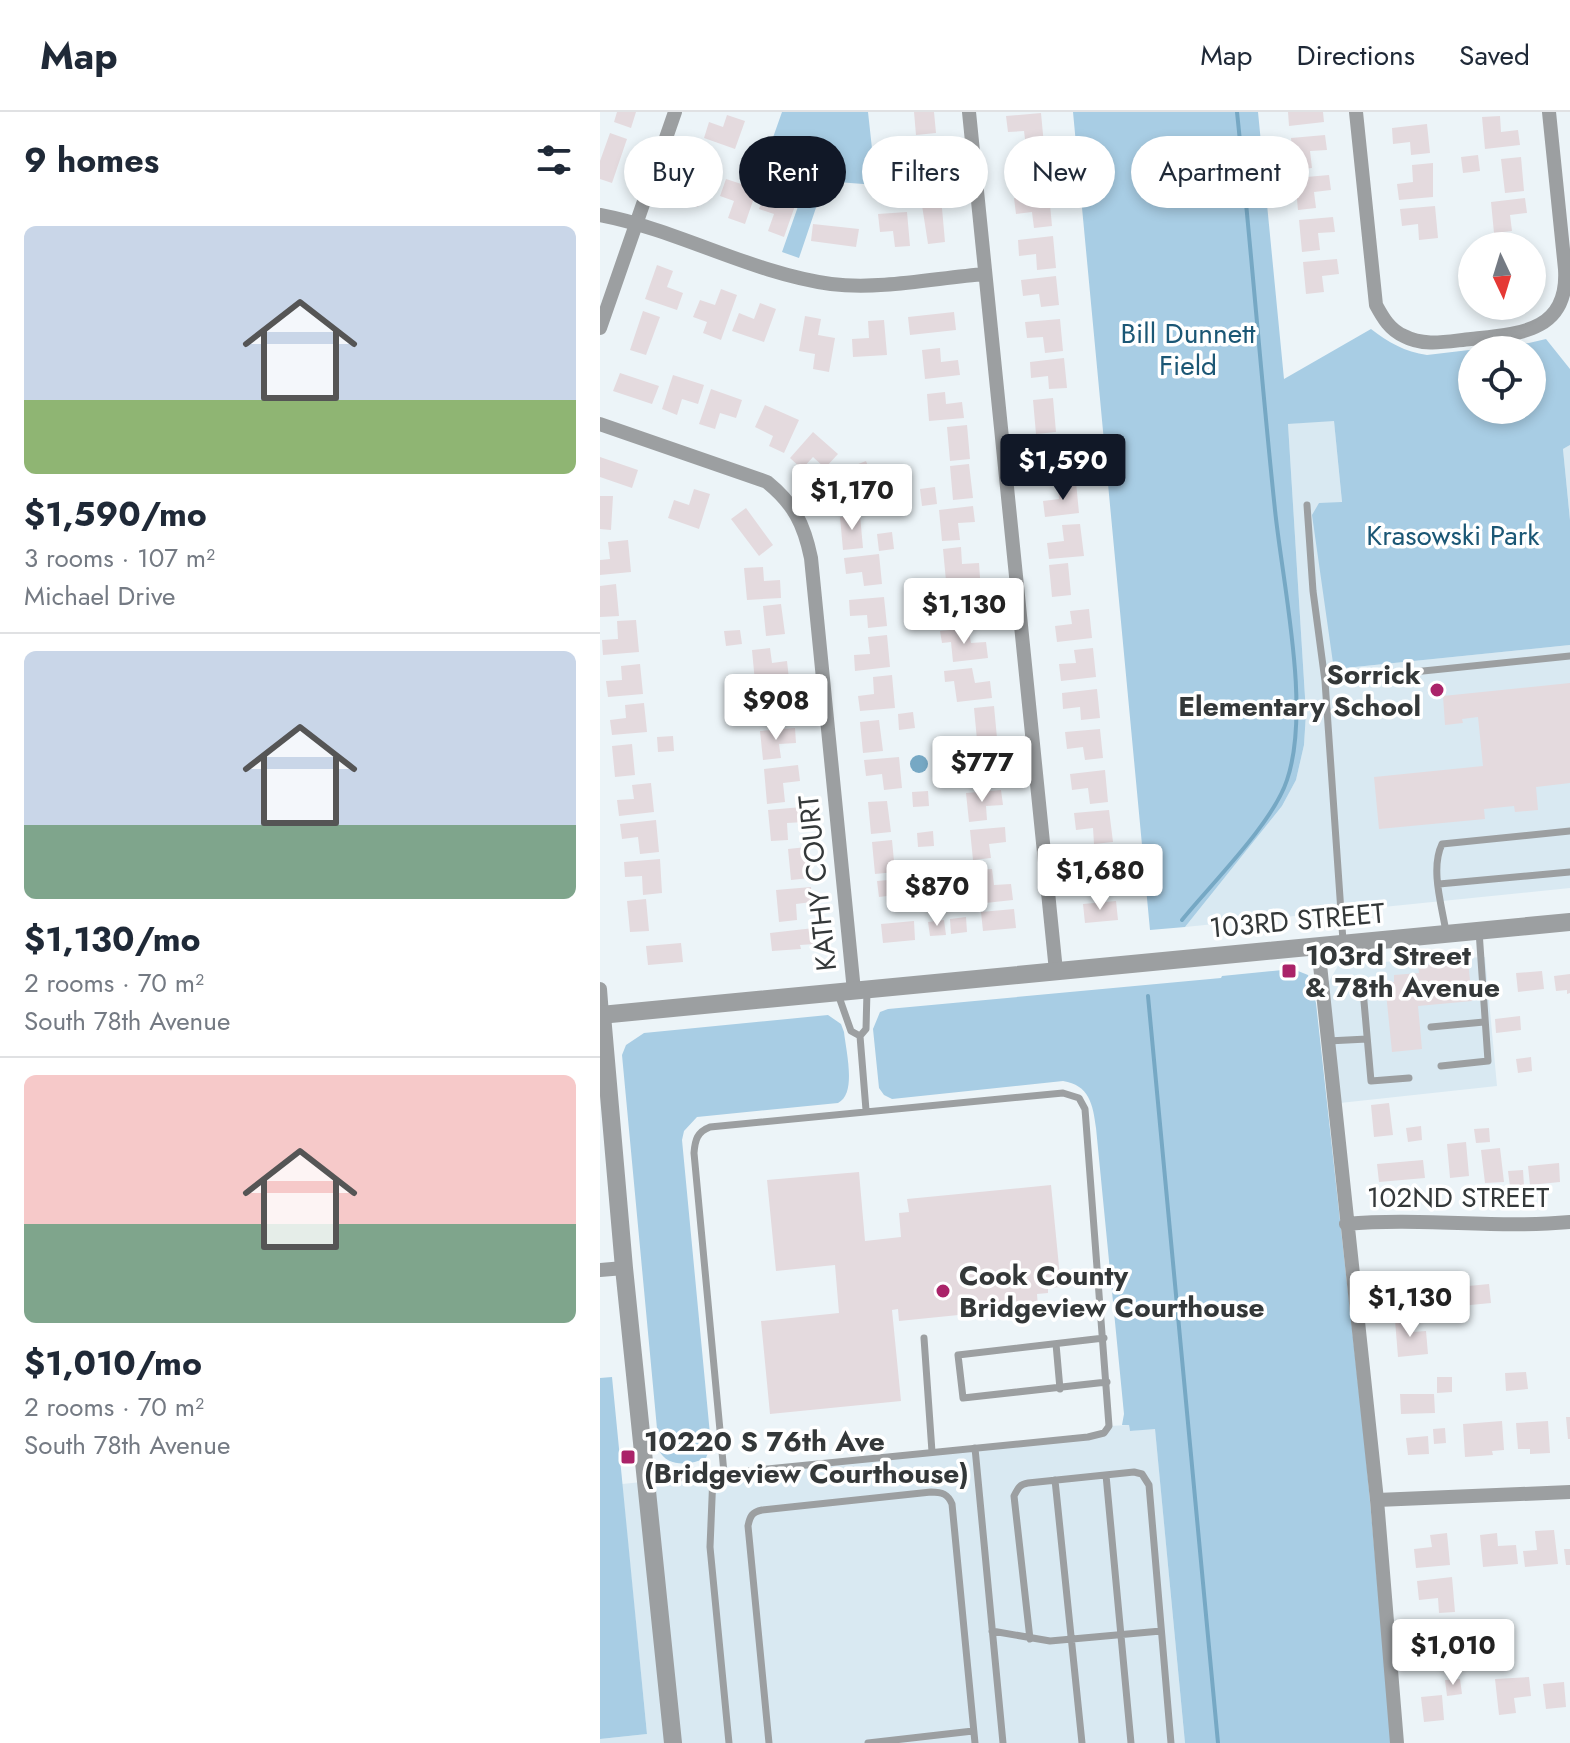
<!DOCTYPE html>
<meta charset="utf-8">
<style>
body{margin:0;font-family:Jost,sans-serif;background:#f6f6f7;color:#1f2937;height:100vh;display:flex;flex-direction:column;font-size:30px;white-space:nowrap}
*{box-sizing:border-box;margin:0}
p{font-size:26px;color:#747a83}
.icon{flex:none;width:44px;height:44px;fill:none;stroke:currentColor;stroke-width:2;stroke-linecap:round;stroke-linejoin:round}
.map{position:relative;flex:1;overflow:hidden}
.side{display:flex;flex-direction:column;background:#fff;width:600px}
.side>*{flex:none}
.guide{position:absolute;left:24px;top:24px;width:760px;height:72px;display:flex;gap:16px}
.needle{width:52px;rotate:176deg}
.buttons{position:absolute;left:858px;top:120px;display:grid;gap:16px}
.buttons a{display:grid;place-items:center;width:88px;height:88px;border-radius:50%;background:#fff;box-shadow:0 4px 12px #0003;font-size:40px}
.price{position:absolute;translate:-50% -68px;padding:0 18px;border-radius:8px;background:#fff;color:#222;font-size:26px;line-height:52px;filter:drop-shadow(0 2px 4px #0008)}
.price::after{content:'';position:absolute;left:50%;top:48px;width:24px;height:18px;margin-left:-12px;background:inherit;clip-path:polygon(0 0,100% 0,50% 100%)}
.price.active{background:#111827;color:#fff}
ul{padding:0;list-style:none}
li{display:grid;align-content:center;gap:16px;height:424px;padding:0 24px}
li+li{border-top:2px solid #e0e1e3}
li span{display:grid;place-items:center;height:248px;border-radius:12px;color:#555}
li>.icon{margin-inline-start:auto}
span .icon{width:144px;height:144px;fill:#fffc;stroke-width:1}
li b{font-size:34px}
h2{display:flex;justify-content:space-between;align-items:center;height:96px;padding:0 24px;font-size:34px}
.tag{padding:0 28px;border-radius:36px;background:#fff;box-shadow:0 4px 12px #0003;font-size:28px;line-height:72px}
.tag.active{background:#111827;color:#fff}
header{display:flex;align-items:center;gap:48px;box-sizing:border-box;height:112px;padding:0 40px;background:#fff;border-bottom:2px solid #e0e1e3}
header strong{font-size:38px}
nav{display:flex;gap:44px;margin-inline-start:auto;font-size:28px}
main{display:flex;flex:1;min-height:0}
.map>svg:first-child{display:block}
.built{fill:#d9e9f2}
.green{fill:#a8cde4;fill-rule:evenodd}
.water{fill:#76a8c4}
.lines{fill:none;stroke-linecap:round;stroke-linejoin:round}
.stream{stroke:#76a8c4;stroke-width:4}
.building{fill:#e4dade}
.service{stroke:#9c9fa1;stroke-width:7}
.minor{stroke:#9c9fa1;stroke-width:14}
.tertiary{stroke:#9c9fa1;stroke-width:18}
.poi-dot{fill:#aa2369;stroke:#fff;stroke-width:3}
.labels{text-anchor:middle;stroke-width:7;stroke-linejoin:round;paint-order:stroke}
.park-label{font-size:28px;fill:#1b5775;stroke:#fff}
.poi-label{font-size:28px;font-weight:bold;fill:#343839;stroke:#fff;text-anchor:start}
.street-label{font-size:28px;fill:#343839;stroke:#fff}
</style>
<header>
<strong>Map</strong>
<nav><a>Map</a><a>Directions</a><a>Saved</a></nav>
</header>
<main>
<section class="side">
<h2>9 homes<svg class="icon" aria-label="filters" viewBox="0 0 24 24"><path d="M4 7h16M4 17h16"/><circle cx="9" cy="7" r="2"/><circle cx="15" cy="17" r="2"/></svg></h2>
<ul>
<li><span style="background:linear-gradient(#c9d6e8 70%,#8fb573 0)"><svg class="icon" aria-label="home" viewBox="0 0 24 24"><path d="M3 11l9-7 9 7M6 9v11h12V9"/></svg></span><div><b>$1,590/mo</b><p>3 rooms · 107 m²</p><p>Michael Drive</p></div></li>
<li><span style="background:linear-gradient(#c9d6e8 70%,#7fa58c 0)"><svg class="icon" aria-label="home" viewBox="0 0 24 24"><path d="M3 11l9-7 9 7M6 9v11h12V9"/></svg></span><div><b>$1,130/mo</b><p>2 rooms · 70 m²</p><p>South 78th Avenue</p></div></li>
<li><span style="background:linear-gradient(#f6c9c9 60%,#7fa58c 0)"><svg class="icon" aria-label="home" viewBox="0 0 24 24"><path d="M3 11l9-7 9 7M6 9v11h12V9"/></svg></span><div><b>$1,010/mo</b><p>2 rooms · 70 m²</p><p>South 78th Avenue</p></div></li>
</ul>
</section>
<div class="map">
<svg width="970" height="1631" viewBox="0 0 970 1631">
<rect width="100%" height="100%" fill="#ecf4f8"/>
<path class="built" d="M734 308 742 391 745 556 970 533V776L585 815 682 694 696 668 704 633 706 601 688 312Z
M970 333V408L963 337Z
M885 845 897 974 740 991 728 871 739 852Z
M529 1313 530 1319 555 1316 585 1631H0V1627L47 1622 22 1372 498 1323 509 1314Z"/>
<path class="green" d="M182 0H268L276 73 225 69 199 146 182 140 208 66 164 51Z
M473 0H658L684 267 771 217C788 230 805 240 827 243L929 231 946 227 970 257V333L963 337 970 408V533L745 556 733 551 712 403 719 391 742 390 734 309 688 312 706 601 704 633 696 668 682 694 585 815 550 818ZM872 238H932V298H872Z
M693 857 708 863 716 891 765 1334 792 1631H585L555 1317 530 1319 529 1313H522L524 1302 496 1016C493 992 489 973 463 969L292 987 284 983 279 976 273 917 280 900 288 897 621 866 622 864Z
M228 903 241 912 244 920C246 939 257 982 238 991L97 1005 84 1019 82 1028 111 1333 106 1346C91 1353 67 1356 59 1338L22 943 26 933 44 921Z
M12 1265 47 1622 0 1627V1266Z"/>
<path class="water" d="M310 652a9 9 0 1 1 18 0a9 9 0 1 1-18 0Z"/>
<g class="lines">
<path class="stream" d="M582 808C612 771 673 711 687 668 711 597 683 475 675 398 661 266 651 133 637 0
M548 884 618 1631"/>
</g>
<path class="building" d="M17 0H36L31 16 14 10Z
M314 0H334L336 21 316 23Z
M688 0H723L724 10 689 14Z
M441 1 444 33 426 35 424 19 408 20 406 4Z
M127 3 145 9 135 37 104 26 109 10 123 15Z
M900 4 901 20 918 18 920 33 885 37 882 5Z
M827 12 830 41 811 43 810 30 793 32 792 16Z
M10 21 27 27 12 71 0 67V49Z
M725 23 727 38 710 39 712 56 694 58 691 26Z
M321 34 322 48 337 46 339 61 304 65 302 50 293 51 292 37Z
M878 43 880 59 863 61 861 45Z
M96 45 113 51 98 95 81 89Z
M921 45 924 79 905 81 901 47Z
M429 46 432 77 413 79 410 48Z
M833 51V85L799 88 797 72 813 70 812 53Z
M729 63 731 78 714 80 716 96 698 98 695 66Z
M126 67 157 77 145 112 128 106 134 89 120 84Z
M165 80 196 91 184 125 168 119 174 102 159 97Z
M449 82 452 114 434 116 432 100 416 102 414 86Z
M341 85 345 130 328 132 321 87Z
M925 86 927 101 910 103 912 119 894 121 891 90Z
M835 94 838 126 819 128 818 112 802 114 800 97Z
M307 100 310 134 295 135 293 119 280 120 278 102Z
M733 105 735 120 718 121 720 138 702 140 699 108Z
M213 112 259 117 256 135 211 129Z
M453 124 456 156 437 158 436 142 419 144 418 128Z
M737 147 739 162 722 164 724 180 706 182 703 150Z
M57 153 73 159 67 175 83 181 77 198 45 187Z
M456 164 459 193 441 195 439 182 423 184 421 168Z
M121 177 137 183 121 228 103 221 107 210 93 205 100 188 115 193Z
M160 191 176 197 164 230 132 219 139 201 154 207Z
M43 199 60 205 46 243 30 238Z
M354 200 356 218 310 223 308 205Z
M205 204 221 207 218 223 235 226 229 260 213 257 215 242 199 239Z
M460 207 463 239 445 241 443 225 427 226 425 210Z
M284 208 287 243 253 245 252 227 269 226 268 209Z
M340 236 341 250 358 248 360 263 325 267 322 238Z
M464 246 467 276 449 277 448 264 431 266 430 250Z
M20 261 59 274 52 292 13 279Z
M73 263 104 273 98 292 82 287 77 303 62 297Z
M111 277 142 288 136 306 120 301 115 317 99 312Z
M345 280 346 292 362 290 364 306 329 309 327 282Z
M453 286 456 320 436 322 433 288Z
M165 293 199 308 184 341 169 334 173 324 155 315Z
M367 313 370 347 350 349 347 315Z
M213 320 238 342 225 356 213 345 202 357 190 346Z
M472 329 475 360 457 362 456 347 439 348 438 332Z
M0 345 38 358 32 376 0 365Z
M266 349 272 364 259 369 265 384 231 397 225 382 241 376 235 361Z
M369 352 373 386 353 388 350 354Z
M476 370 479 401 445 405 443 389 459 387 458 372Z
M335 375 337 392 322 394 320 377Z
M94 377 110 382 99 417 68 406 74 388 89 393Z
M0 384H13L11 418 0 417Z
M373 394 375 410 358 411 360 428 342 429 339 398Z
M146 396 173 433 159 444 131 407Z
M260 403 263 436 243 438 240 405Z
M480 412 484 444 449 447 447 431 464 429 462 413Z
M292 420 294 437 279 439 277 422Z
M28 428 31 460 0 463V448L10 447 8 430Z
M361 435 362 452 379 451 380 466 346 469 343 437Z
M279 442 282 472 264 474 262 460 246 462 244 446Z
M468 451 471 483 452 485 449 453Z
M163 455 164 469 180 468 181 486 147 488 144 456Z
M16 472 19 504 0 505V474Z
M381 472 384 504 364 506 361 474Z
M284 485 287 514 268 516 267 503 250 504 249 488Z
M181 492 185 522 166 524 163 494Z
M489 497 492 526 457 530 455 514 472 512 470 499Z
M36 508 39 540 3 543 2 528 18 527 17 509Z
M368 516 371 531 386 530 388 546 353 550 351 530 342 531 340 519Z
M140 518 142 532 126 534 124 519Z
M287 523 290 555 255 559 254 543 270 542 268 525Z
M170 536 172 551 187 549 189 567 155 570 152 538Z
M493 536 496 565 461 569 459 552 476 551 474 538Z
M40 552 43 582 8 585 6 569 22 568 21 554Z
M372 556 375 571 390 569 392 586 357 590 354 569 345 570 344 559Z
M292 563 295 596 260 599 258 584 274 582 273 565Z
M970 571V671L936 675 938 698 915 700 914 694 884 697 885 707 779 717 774 665 883 654 878 605 862 607 863 611 845 613 843 584Z
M191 576 192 591 175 592 177 606 159 607 156 579Z
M497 577 500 606 481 608 480 595 463 597 462 581Z
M44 591 47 620 12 623 10 608 26 606 25 593Z
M394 594 397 626 377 628 374 596Z
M313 600 315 616 299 618 298 602Z
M279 608 283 639 263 641 260 610Z
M195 616 196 631 179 632 181 646 163 648 160 619Z
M500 617 503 646 485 648 483 635 467 637 465 620Z
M73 624 74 639 58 640 57 625Z
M32 632 35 663 15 665 12 634Z
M397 635 399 650 382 652 383 666 365 667 363 638Z
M299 645 302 676 284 678 282 662 266 664 264 648Z
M198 653 200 669 183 671 185 690 167 692 164 657Z
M505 658 508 690 490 692 488 676 472 678 470 662Z
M51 671 54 700 19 704 17 688 34 687 32 673Z
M401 678 403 693 386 694 387 708 369 710 366 681Z
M328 679 329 694 313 695 312 680Z
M287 689 291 720 271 722 268 690Z
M202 695 204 710 187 711 188 728 171 729 168 698Z
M509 698 513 730 494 732 493 716 476 718 474 701Z
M56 708 59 740 40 742 38 725 22 727 20 712Z
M405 715 406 730 389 732 391 746 373 748 370 718Z
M333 719 334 734 318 735 317 721Z
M292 728 295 760 275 762 272 730Z
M207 735 210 766 191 768 188 737Z
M514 742 517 771 482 775 480 759 497 757 495 744Z
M60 747 62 781 43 783 42 764 25 765 24 750Z
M392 757 394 773 411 772 413 788 376 792 374 769 366 770 365 759Z
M312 766 315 797 297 799 295 783 279 785 277 769Z
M211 775 212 790 196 792 197 808 179 810 176 778Z
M46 787 49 819 30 820 27 789Z
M516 789 518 808 485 811 483 792Z
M414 797 416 816 383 819 381 800Z
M366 805 367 820 351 822 350 807Z
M344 808 346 823 330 824 328 810Z
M314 809 315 828 283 831 281 812Z
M214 816 215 832 200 833 201 837 172 839 170 821Z
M81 831 83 850 48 853 46 834Z
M868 848 872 889 818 894 822 937 792 940 785 871 794 870V863L819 861 818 854Z
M942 859 944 877 918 880 916 861Z
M970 862V881L967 882V878L956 879 954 864Z
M920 904 921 918 896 921 895 907Z
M931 945 932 959 918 961 916 947Z
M789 991 793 1023 774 1025 771 993Z
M821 1014 822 1028 808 1030 806 1016Z
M889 1016 890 1030 876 1031 874 1017Z
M866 1030 869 1064 850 1066 847 1032Z
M900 1036 904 1070 885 1071 881 1038Z
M823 1048 825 1066 779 1070 777 1052Z
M959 1051 960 1070 930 1073 928 1054Z
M923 1058 924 1074 910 1075 908 1059Z
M259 1060 265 1129 301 1125 299 1101 309 1100 307 1087 451 1073 461 1175 448 1176V1181L437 1182 438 1195 299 1209 298 1197 292 1198 301 1289 170 1302 161 1209 239 1201 235 1153 176 1159 167 1068Z
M832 1159 834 1178 803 1181 801 1162Z
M889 1172 891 1191 860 1194 858 1175Z
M811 1206 813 1220 826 1219 828 1242 798 1245 795 1208Z
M926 1260 928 1277 906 1279 905 1261Z
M837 1265H852V1280L837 1281Z
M800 1282H834L835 1301 801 1302Z
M966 1305H970V1327H968Z
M902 1309 904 1338 892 1339 893 1343 865 1345 863 1312Z
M948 1309 950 1341 930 1342V1337H918L916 1311Z
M845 1316 846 1331 834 1332 833 1317Z
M828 1324 829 1342 808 1343 806 1326Z
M954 1418 958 1452 925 1455 923 1439 937 1438 935 1419Z
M847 1421 850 1453 816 1456 814 1437 832 1435 830 1423Z
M897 1421 898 1434 916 1433 918 1452 883 1455 880 1423Z
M964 1437H970V1453H966Z
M852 1465 855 1500 839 1501 838 1486 819 1488 817 1469Z
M843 1525 847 1557 828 1559 824 1527Z
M929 1565 931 1584 914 1586 916 1601 899 1603 895 1567Z
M860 1567 862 1582 847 1584 845 1568Z
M964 1570 966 1595 946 1597 943 1572Z
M842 1583 844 1608 824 1610 821 1585Z"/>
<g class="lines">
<path class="service" d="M707 393 713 479 725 569 743 829
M725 569 970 544
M839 772 970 760
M846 820C842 794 830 757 842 732L970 719
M762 867 771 969 809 966
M238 882 251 919 260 924
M831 915 884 910
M728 929 767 927
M841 954 888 949 879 819
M266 998 260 924 266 917 267 879
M324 1226 332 1340
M504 1226 358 1243 363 1286 507 1270
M456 1232 460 1277
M375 1336 403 1631
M113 1363 110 1435 129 1631
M506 1363 531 1631
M455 1368 482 1631
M48 1369C194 1355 341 1340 488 1325L504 1321 509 1314 485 997 479 986 463 981 110 1015C97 1020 95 1028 94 1041L124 1361
M392 1519 450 1529 561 1519
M430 1527 414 1384C418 1376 420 1372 428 1371L534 1360 542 1362 549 1373 571 1631
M169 1631 148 1414C150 1404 152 1400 162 1398L331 1380C342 1380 348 1382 352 1392L375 1631
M268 1631 373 1619"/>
<path class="minor" d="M369 0 456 859
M756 0 776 193C783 206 790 218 804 224 824 235 849 229 871 227 919 222 969 220 965 157L949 0
M0 103C79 118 151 161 231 172 281 178 335 166 385 162
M0 216 75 0
M0 312 167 370C194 392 204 412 211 446L254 879
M718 834 777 1388 797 1631
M0 877 2 903
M746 1112C821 1105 895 1117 970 1110
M0 1158 24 1156
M777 1388 970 1380"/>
<path class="tertiary" d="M0 903 970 810
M2 903 24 1156 73 1631"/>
</g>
<g class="poi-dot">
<circle cx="837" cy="578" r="8"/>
<rect x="681" y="851" width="16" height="16" rx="4"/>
<circle cx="343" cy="1179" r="8"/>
<rect x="20" y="1337" width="16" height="16" rx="4"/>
</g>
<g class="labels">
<g class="park-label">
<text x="588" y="231">Bill Dunnett<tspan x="588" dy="32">Field</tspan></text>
<text x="853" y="433">Krasowski Park</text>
</g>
<g class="poi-label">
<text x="821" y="572" text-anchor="end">Sorrick<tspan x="821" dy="32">Elementary School</tspan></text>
<text x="705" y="853">103rd Street<tspan x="705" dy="32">&amp; 78th Avenue</tspan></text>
<text x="359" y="1173">Cook County<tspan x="359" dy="32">Bridgeview Courthouse</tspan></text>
<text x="44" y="1339">10220 S 76th Ave<tspan x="44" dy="32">(Bridgeview Courthouse)</tspan></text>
</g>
<g class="street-label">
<text transform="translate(217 771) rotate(-96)" y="10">KATHY COURT</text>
<text transform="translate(697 808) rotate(-5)" y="10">103RD STREET</text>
<text x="858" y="1095">102ND STREET</text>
</g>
</g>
</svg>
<div class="buttons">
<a><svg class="needle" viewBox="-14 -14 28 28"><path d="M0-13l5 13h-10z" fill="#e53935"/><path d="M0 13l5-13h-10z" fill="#747a83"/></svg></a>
<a><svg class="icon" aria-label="locate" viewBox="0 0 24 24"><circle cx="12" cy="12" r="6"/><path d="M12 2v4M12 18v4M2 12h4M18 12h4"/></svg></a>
</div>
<b class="price active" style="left:463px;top:390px">$1,590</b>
<b class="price" style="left:252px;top:420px">$1,170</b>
<b class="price" style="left:364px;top:534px">$1,130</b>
<b class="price" style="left:176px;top:630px">$908</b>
<b class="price" style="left:382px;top:692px">$777</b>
<b class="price" style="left:500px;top:800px">$1,680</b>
<b class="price" style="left:337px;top:816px">$870</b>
<b class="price" style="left:810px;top:1227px">$1,130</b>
<b class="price" style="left:853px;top:1575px">$1,010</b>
<div class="guide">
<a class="tag">Buy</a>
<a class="tag active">Rent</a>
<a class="tag">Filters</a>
<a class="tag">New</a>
<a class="tag">Apartment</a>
</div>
</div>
</main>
